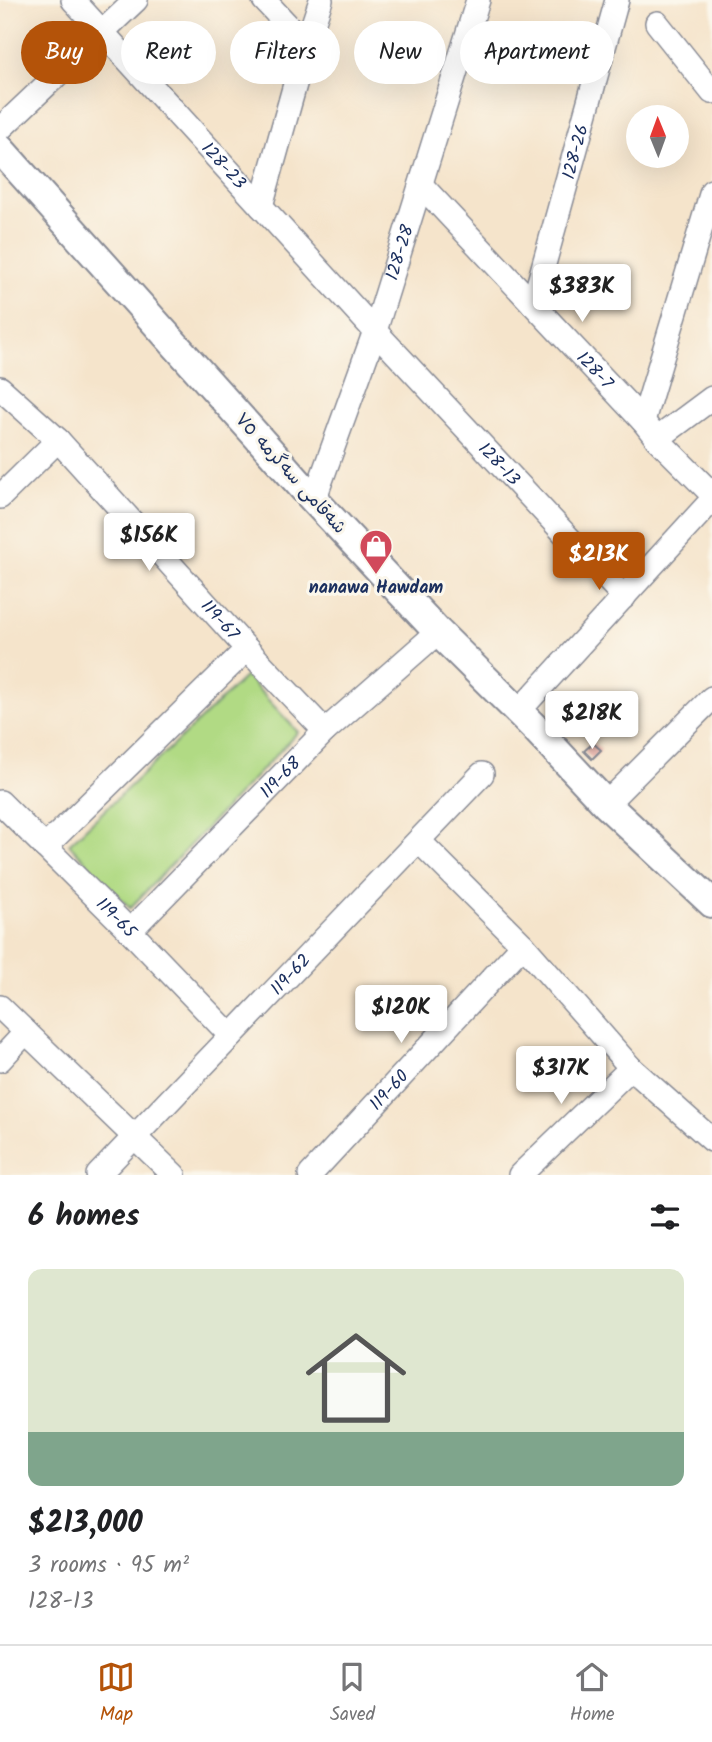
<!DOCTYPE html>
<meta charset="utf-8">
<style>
body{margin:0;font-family:Kalam,"Playpen Sans Arabic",sans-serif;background:#f2f2f2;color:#202124;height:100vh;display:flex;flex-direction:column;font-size:26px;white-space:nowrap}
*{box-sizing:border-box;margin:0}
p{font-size:23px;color:#757577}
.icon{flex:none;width:38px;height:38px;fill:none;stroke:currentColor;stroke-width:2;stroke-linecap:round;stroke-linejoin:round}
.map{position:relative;height:1175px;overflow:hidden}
.side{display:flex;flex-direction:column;background:#fff;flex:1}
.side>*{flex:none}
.banner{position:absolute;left:21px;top:21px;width:670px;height:63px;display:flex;gap:14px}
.needle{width:46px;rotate:359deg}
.controls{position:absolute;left:626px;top:105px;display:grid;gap:14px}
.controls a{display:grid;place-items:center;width:63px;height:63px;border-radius:50%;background:#fff;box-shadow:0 7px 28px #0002;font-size:35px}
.price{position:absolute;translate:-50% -60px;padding:0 16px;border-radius:7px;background:#fff;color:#222;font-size:23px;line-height:46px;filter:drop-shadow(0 2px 4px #0008)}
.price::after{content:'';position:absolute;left:50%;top:42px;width:21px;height:16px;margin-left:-10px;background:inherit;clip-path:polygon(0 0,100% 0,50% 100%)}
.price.current{background:#b45309;color:#fff}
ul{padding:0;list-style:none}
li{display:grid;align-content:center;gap:14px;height:371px;padding:0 28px}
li+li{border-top:2px solid #e0e0e0}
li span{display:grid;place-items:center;height:217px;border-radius:14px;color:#555}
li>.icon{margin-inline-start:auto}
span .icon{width:126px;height:126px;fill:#fffc;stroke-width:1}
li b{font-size:30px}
h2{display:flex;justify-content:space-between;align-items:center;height:84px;padding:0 28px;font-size:30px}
.tag{padding:0 24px;border-radius:32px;background:#fff;box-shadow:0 7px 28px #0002;font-size:24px;line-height:63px}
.tag.current{background:#b45309;color:#fff}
.tab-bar{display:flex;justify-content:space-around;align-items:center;height:98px;border-top:2px solid #e0e0e0;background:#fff;font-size:19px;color:#757577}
.tab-bar a{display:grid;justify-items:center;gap:4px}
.tab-bar .current{color:#b45309}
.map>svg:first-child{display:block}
.green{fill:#b1da84;stroke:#668471;stroke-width:2}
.building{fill:#e8a7a0}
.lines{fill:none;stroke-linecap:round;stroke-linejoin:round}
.minor-casing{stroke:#888a94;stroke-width:26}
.tertiary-casing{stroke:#888a94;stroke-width:32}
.minor{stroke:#fff;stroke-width:23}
.tertiary{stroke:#fff;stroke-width:28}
.labels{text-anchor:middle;stroke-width:6;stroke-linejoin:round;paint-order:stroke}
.street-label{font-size:18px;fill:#1b2f5e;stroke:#fbf7ec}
.poi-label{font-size:18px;font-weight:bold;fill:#1b2f5e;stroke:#fbf7ec}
</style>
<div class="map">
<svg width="712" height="1175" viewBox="0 0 712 1175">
<rect width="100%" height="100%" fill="#fbf7ec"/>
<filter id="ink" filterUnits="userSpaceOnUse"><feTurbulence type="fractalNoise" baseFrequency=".0143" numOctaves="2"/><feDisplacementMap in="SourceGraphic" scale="14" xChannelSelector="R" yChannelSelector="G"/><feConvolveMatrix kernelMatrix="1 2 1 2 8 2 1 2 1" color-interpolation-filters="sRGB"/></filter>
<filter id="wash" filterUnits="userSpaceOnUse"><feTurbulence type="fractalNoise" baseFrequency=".00686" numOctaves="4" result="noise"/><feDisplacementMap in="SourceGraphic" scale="28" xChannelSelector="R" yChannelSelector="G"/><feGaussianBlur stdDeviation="1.57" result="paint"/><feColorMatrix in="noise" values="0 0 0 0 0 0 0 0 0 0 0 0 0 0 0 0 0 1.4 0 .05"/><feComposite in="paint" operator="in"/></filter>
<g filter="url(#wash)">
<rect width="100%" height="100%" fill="#f5e4cb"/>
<path class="green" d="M246 676 298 732 130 908 69 844Z"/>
<g id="blocks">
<path class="building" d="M593 743 601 750 592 759 584 751Z"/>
</g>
</g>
<g filter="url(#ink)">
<use href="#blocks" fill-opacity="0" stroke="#888a94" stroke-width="2"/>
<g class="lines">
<defs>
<g id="minor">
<path id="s1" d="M73 0 375 331 624 597"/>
<path d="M264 0 306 45"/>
<path d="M657 23 712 92"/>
<path d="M0 129 136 0"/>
<path id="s2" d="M421 185 643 421 657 439 712 494"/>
<path d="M261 206 306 45 321 0"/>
<path id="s3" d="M533 304 617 0"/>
<path id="s4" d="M0 388 58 440 247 649 325 731"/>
<path d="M643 421 712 191"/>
<path d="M657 439 712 398"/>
<path d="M0 497 58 440"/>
<path id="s5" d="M314 500 375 331 478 0"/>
<path d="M518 712 712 500"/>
<path id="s6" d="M0 802 130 931 231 1036"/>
<path d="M606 804 712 698"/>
<path d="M419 841 523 945 631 1068 712 1140"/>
<path d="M45 847 247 649"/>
<path id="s7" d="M130 931 325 731 438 632"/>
<path d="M0 1007 174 1175"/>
<path d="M0 1060 26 1032"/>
<path id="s8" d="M98 1175 482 774"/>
<path id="s9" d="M310 1175 523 945"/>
<path d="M520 1175 631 1068"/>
</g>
<path id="tertiary" d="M0 149 314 500 438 632 534 727 606 804 712 903"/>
</defs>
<use href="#minor" class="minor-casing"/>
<use href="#tertiary" class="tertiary-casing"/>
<use href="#minor" class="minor"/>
<use href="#tertiary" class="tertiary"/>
</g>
</g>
<defs>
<symbol id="shop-pin" viewBox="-11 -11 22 30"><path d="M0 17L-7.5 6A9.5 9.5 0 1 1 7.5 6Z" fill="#d1495b" stroke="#fbf7ec"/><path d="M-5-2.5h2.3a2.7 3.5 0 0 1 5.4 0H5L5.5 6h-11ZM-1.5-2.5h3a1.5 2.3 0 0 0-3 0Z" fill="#fff"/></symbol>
</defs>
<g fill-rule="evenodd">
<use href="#shop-pin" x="357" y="527" width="38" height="52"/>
</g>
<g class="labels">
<g class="street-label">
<text dy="6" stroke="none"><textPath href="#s3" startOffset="158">128-26</textPath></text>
<text dy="6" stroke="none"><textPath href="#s1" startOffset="224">128-23</textPath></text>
<text dy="6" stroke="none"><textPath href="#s5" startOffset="262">128-28</textPath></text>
<text dy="6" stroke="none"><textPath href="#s2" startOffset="254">128-7</textPath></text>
<text dy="6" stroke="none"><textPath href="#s1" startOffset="630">128-13</textPath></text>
<text transform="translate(291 473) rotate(48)" y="6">شەقامی سەگرمە ٧٥</text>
<text dy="6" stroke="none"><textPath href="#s4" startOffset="320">119-67</textPath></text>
<text dy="6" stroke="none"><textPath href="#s7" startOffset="215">119-68</textPath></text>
<text dy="6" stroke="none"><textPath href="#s6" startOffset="164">119-65</textPath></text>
<text dy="6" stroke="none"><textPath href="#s8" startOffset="278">119-62</textPath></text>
<text dy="6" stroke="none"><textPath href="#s9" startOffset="116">119-60</textPath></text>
</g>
<g class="poi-label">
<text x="376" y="593">nanawa Hawdam</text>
</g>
</g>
</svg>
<div class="controls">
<a><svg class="needle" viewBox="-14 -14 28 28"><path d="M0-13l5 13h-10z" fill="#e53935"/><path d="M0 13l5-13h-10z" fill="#757577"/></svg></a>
</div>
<b class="price" style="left:582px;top:324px">$383K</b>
<b class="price" style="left:149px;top:573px">$156K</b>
<b class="price current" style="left:599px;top:592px">$213K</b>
<b class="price" style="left:592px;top:751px">$218K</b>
<b class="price" style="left:401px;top:1045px">$120K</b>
<b class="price" style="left:561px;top:1106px">$317K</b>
<div class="banner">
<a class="tag current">Buy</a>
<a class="tag">Rent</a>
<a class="tag">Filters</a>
<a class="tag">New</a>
<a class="tag">Apartment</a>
</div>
</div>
<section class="side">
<h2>6 homes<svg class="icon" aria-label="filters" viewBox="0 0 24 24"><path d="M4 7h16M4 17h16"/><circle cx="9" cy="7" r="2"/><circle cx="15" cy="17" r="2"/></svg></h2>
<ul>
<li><span style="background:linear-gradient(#dfe7d0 75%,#7fa58c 0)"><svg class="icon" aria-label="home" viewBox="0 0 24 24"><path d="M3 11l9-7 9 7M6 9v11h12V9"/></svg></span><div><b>$213,000</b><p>3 rooms · 95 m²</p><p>128-13</p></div></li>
</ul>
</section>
<nav class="tab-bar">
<a class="current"><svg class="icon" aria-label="map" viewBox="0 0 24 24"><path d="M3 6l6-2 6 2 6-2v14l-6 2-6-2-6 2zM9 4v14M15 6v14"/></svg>Map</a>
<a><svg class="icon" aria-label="saved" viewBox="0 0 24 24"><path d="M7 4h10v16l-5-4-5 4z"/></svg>Saved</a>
<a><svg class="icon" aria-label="home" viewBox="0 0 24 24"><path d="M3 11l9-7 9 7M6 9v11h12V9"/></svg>Home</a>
</nav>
